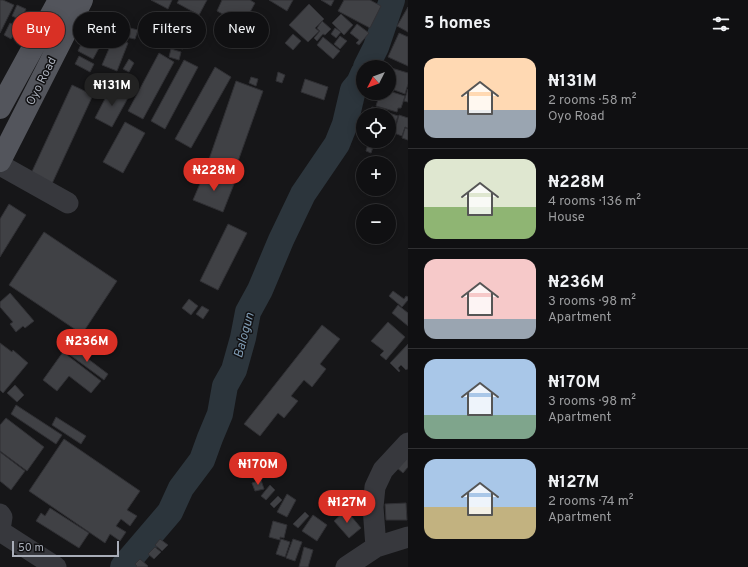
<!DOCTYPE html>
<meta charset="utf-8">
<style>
body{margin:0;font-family:Overpass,sans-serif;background:#19191b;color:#f1f3f6;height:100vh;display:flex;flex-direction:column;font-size:15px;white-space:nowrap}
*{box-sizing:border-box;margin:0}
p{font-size:13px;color:#9c9d9f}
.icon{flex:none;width:22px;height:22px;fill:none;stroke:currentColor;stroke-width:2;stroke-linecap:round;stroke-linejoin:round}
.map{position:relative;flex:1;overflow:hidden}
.sheet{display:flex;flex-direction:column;background:#101012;width:340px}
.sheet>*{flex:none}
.banner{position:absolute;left:12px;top:12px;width:336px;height:36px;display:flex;gap:8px}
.needle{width:26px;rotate:228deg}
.fabs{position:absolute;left:356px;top:60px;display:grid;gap:8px}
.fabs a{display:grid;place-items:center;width:40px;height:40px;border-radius:50%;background:#101012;box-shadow:0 2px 10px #0003,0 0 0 1px #303032;font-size:20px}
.scale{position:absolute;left:12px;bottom:10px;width:107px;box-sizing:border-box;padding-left:4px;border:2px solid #a8adb8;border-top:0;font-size:11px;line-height:14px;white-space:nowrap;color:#a8adb8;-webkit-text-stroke:3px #111113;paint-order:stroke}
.price{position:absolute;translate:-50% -34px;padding:0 9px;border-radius:14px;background:#d93025;color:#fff;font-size:13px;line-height:26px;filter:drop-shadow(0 1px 2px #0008)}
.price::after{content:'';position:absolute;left:50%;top:24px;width:12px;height:9px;margin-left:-6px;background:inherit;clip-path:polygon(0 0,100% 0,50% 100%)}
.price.active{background:#222;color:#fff}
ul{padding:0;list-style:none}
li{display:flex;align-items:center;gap:12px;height:100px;padding:0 16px}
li+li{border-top:1px solid #303032}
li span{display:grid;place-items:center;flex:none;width:112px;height:80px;border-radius:12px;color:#555}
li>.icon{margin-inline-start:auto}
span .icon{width:48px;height:48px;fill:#fffc;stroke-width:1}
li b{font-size:17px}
h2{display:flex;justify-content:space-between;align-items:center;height:48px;padding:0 16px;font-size:17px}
.tag{padding:0 14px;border-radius:18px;background:#101012;box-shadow:0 2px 10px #0003,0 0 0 1px #303032;font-size:14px;line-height:36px}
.tag.active{background:#d93025;color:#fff}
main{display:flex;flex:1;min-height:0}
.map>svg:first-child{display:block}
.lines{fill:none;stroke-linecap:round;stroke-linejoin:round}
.river{stroke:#2c353c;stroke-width:26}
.building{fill:#404145;stroke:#303034}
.minor{stroke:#37383d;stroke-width:21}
.major{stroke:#53555c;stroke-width:22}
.labels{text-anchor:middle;stroke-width:3;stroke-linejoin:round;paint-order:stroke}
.street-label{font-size:12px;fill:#a8adb8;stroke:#111113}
.water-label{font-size:13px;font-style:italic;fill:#7f9bb3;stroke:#111113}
</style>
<main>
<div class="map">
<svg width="408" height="567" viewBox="0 0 408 567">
<rect width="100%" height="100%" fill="#161618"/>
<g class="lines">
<path class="river" d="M366 67 376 47 392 0
M123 567 170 512 181 488 202 460 210 438 220 414 225 386 234 370 243 338 248 312 260 290 281 240 303 194 337 144 345 124 353 90 359 83 363 74"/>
</g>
<path class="building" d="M0 0H3L14 5 0 33Z
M151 0H172L168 9Z
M179 0H207L199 15 177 3Z
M222 0H250L255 3 243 25 217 11Z
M269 0H293L287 11Z
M321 0H334L331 6Z
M344 0H370L381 6 370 28 338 11Z
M309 4 324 19 315 28 319 31 308 42 289 25Z
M17 5 26 9 21 20 12 16Z
M408 7V32L397 26Z
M341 14 353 25 344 35 332 23Z
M322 21 331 29 325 35 323 34 317 41 314 38 320 31 317 28Z
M10 23 18 27 11 39 4 35Z
M357 24 369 33 359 45 356 43 359 40 350 33Z
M122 26 138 30 135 39 120 36Z
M335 28 341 32 336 38 331 34Z
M158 29 186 35 183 49 155 43Z
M399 33 408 37V66L388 57Z
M293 34 301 41 293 50 285 43Z
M340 36 347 41 340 49 334 44Z
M114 37 128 43 117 71 102 65Z
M323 37 340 51 333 59 317 45Z
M83 40 99 48 93 59 78 51Z
M171 49 181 52 179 60 169 57Z
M159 53 174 62 143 119 128 111Z
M79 56 94 64 90 72 75 64Z
M129 59 134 63 129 72 123 69Z
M184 60 198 67 165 129 151 121Z
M215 67 231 77 191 148 175 139Z
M388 67 408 73V84L405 94 389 88V67Z
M278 72 285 75 282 83 276 81Z
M251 77 258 79 256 86 249 83Z
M305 79 328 87 324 100 301 92Z
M236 81 263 91 231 181 205 171Z
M72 85 93 95 50 188 29 178Z
M111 87 129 96 112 127 95 118Z
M408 89V102L404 101Z
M389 91 405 96 401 108H398L397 112 376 106 380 93H389Z
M372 107 376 108 374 115H369Z
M377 109 398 116 393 131 389 130V115H375Z
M399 115 408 118V128L405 127 402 136 394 133Z
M125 122 145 133 123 173 103 162Z
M405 128 408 129V140L402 138Z
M369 141H375L371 153 366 151Z
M205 172 234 184 223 212 193 200Z
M9 204 26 215 0 257V219Z
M228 224 247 233 218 290 200 281Z
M44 232 117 281 82 334 9 285Z
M393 291 404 299 406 296 408 297V300L402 307 389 296Z
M10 293 34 321 25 328 23 326 16 332 10 324 13 322 0 307V302Z
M189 299 198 306 191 315 182 308Z
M398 305 408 313V326L392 313Z
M202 306 209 310 203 319 196 314Z
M388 322 405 337 386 360 380 355 384 351 371 341Z
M322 325 340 339 320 364 326 369 312 387 304 380 291 396 298 401 284 418 278 413 260 436 244 424Z
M0 343 12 352 13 350 28 363 3 393 0 390Z
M408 344V369H407L406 370 401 365 398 368 400 371 399 372 390 363Z
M71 346 108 374 104 380 66 352Z
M63 352 101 381 91 393 69 376 57 391 43 380Z
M15 385 24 395 17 402 7 393Z
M16 405 62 435 56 444 11 414Z
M56 417 86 436 81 444 52 425Z
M6 418 44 447 27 471 0 451V425Z
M64 439 140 491 127 510 137 516 130 526 121 519 116 526 126 532 120 541 110 534 105 543 29 491Z
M0 452 25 471 11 490 0 481Z
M408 453V467L403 473 396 467Z
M261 480 264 489 255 491 252 483Z
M270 485 275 490 266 500 261 496Z
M287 494 296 500 287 517 277 512Z
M278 496 282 500 274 508 270 504Z
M406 503 407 520H386L385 504Z
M50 508 89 533 79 548 36 521 41 513 45 516Z
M346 510 361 528 349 538 334 521Z
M305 512 309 516 298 528 293 524Z
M313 515 327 525 317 541 302 531Z
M273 521 287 525 284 538 280 537V540L269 537Z
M160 539 168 545 162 551 155 545Z
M281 539 290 542 285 557 276 554Z
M293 539 302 542 295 561 286 558Z
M155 547 161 552 154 559 148 554Z
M304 547 313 550 308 567H299Z
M140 559 148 566 147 567H136L137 566 135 564Z"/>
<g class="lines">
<path class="minor" d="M0 165 68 203
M0 514 2 517 0 530
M0 531 56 567
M376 547 373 507 375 487 383 470 408 443
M346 567 376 547 408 537"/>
<path class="major" d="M0 108 59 0
M0 161 82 0"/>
</g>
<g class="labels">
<g class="street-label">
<text transform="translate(41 81) rotate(-63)" y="4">Oyo Road</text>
</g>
<g class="water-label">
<text transform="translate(243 335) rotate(-75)" y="5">Balogun</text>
</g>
</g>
</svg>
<div class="fabs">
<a><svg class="needle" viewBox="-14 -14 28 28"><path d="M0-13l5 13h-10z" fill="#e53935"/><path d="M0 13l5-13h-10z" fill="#9c9d9f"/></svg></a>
<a><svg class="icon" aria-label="locate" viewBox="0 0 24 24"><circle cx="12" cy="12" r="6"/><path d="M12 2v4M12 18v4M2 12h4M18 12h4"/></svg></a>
<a>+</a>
<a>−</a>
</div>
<div class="scale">50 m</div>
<b class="price active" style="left:112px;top:107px">₦131M</b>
<b class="price" style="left:214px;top:192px">₦228M</b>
<b class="price" style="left:87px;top:363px">₦236M</b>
<b class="price" style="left:258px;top:486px">₦170M</b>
<b class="price" style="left:347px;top:524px">₦127M</b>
<div class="banner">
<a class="tag active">Buy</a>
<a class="tag">Rent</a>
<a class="tag">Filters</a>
<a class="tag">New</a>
</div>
</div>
<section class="sheet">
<h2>5 homes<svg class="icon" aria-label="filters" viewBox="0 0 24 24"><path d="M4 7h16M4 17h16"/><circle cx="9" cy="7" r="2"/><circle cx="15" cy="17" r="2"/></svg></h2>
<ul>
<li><span style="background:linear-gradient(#ffd9b3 65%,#9aa5b1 0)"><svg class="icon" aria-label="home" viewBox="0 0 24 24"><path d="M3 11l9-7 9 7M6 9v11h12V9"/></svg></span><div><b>₦131M</b><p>2 rooms · 58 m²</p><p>Oyo Road</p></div></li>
<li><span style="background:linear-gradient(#dfe7d0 60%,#8fb573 0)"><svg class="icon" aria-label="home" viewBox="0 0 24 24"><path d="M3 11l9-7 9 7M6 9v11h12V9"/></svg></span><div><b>₦228M</b><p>4 rooms · 136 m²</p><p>House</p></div></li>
<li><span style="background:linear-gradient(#f6c9c9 75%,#9aa5b1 0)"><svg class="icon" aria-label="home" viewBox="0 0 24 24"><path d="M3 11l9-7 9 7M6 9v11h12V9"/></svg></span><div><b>₦236M</b><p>3 rooms · 98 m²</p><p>Apartment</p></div></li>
<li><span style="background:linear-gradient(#a9c7e8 70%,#7fa58c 0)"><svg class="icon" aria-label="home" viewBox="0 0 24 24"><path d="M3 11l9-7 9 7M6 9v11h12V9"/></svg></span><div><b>₦170M</b><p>3 rooms · 98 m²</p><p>Apartment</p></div></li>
<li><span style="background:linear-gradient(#a9c7e8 60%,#c2b280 0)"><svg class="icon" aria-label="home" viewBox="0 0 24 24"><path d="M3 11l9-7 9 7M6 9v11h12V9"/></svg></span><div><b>₦127M</b><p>2 rooms · 74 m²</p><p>Apartment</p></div></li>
</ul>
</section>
</main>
